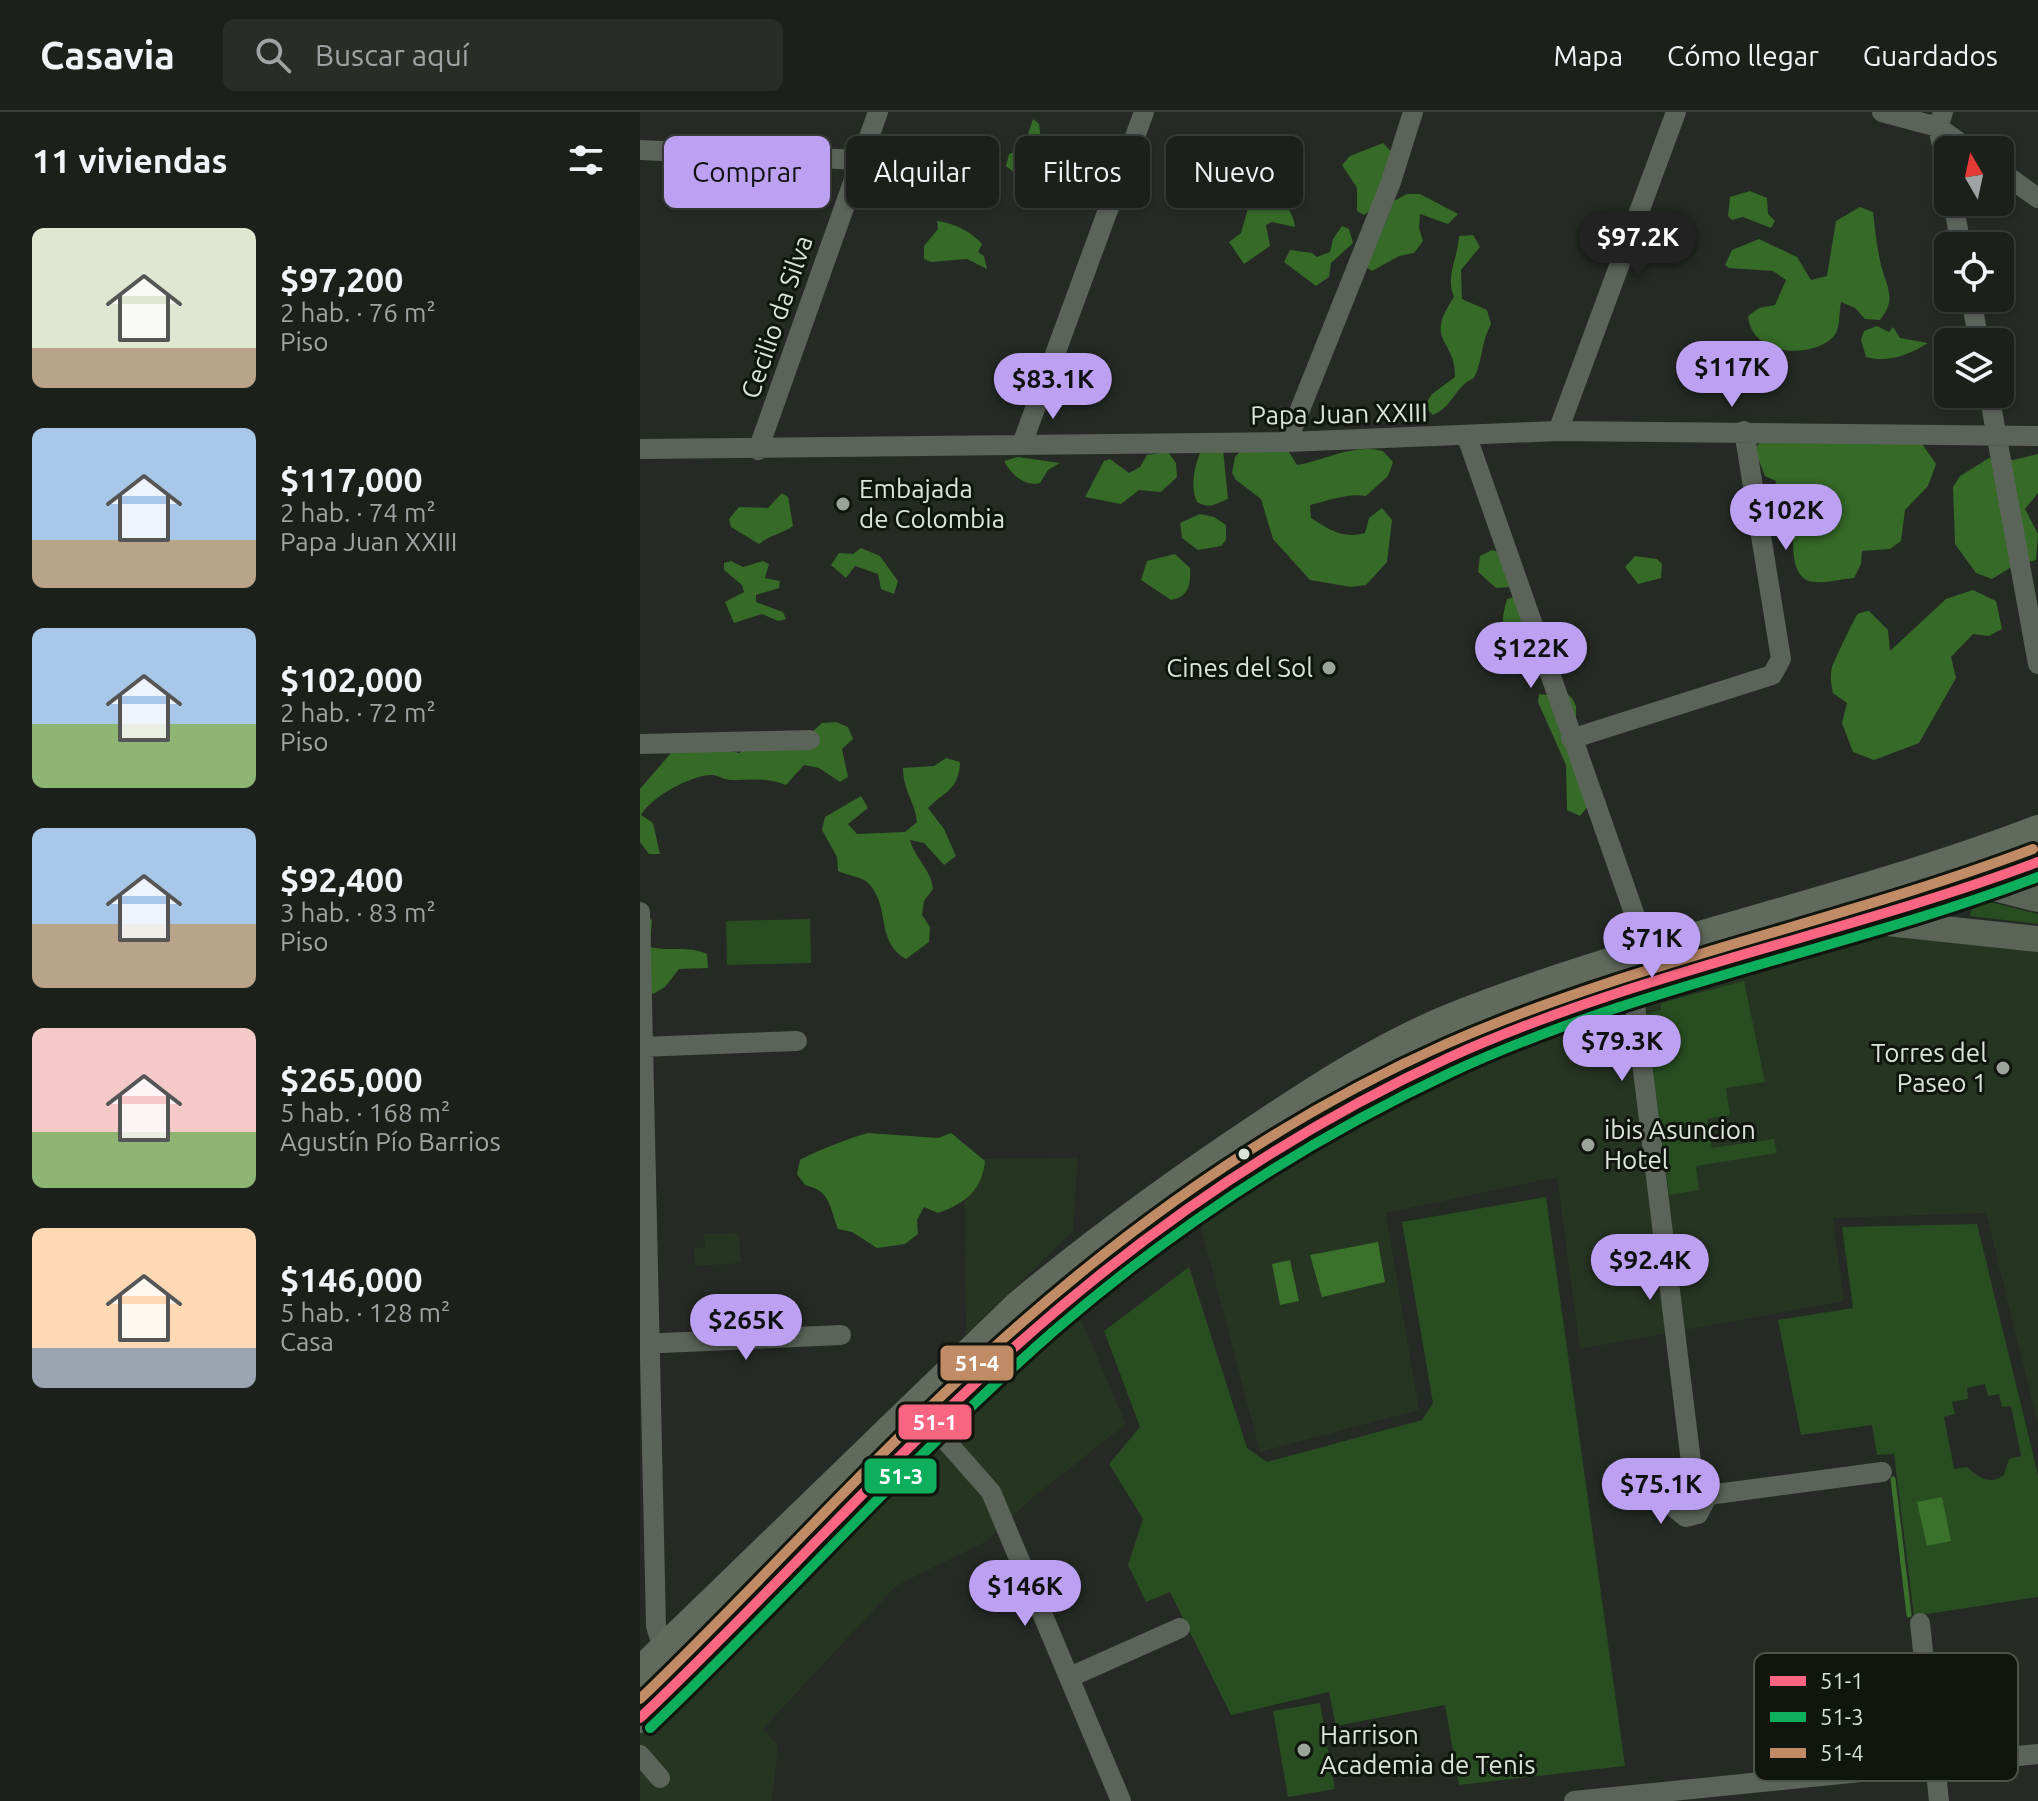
<!DOCTYPE html>
<html lang="es">
<meta charset="utf-8">
<style>
body{margin:0;font-family:Ubuntu,sans-serif;background:#292d28;color:#f1f3f6;height:100vh;display:flex;flex-direction:column;font-size:30px;white-space:nowrap}
*{box-sizing:border-box;margin:0}
p{font-size:26px;color:#a0a3a3}
.icon{flex:none;width:44px;height:44px;fill:none;stroke:currentColor;stroke-width:2;stroke-linecap:round;stroke-linejoin:round}
.map{position:relative;flex:1;overflow:hidden}
.side{display:flex;flex-direction:column;background:#1c201b;width:640px}
.side>*{flex:none}
.top-card{position:absolute;left:24px;top:24px;width:760px;height:72px;display:flex;gap:16px}
.needle{width:52px;rotate:351deg}
.tools{position:absolute;left:1294px;top:24px;display:grid;gap:16px}
.tools a{display:grid;place-items:center;width:80px;height:80px;border-radius:12px;background:#1c201b;box-shadow:0 2px 6px #0004,0 0 0 2px #3a3e3a;font-size:40px}
.price{position:absolute;translate:-50% -68px;padding:0 18px;border-radius:28px;background:#bca0f2;color:#111;font-size:26px;line-height:52px;filter:drop-shadow(0 2px 4px #0008)}
.price::after{content:'';position:absolute;left:50%;top:48px;width:24px;height:18px;margin-left:-12px;background:inherit;clip-path:polygon(0 0,100% 0,50% 100%)}
.price.active{background:#222;color:#fff}
ul{padding:0;list-style:none}
li{display:flex;align-items:center;gap:24px;height:200px;padding:0 32px}
li span{display:grid;place-items:center;flex:none;width:224px;height:160px;border-radius:12px;color:#555}
li>.icon{margin-inline-start:auto}
span .icon{width:96px;height:96px;fill:#fffc;stroke-width:1}
li b{font-size:34px}
h2{display:flex;justify-content:space-between;align-items:center;height:96px;padding:0 32px;font-size:34px}
.pill{padding:0 28px;border-radius:12px;background:#1c201b;box-shadow:0 2px 6px #0004,0 0 0 2px #3a3e3a;font-size:28px;line-height:72px}
.pill.active{background:#bca0f2;color:#111}
header{display:flex;align-items:center;gap:48px;box-sizing:border-box;height:112px;padding:0 40px;background:#1c201b;border-bottom:2px solid #3a3e3a}
header strong{font-size:38px}
nav{display:flex;gap:44px;margin-inline-start:auto;font-size:28px}
.search{width:560px;height:72px;background:#292d28;display:flex;align-items:center;gap:20px;box-sizing:border-box;padding:0 28px;border-radius:12px;color:#a0a3a3;font-size:30px}
main{display:flex;flex:1;min-height:0}
.map>svg:first-child{display:block}
.built{fill:#263422}
.green{fill:#284d21;fill-rule:evenodd}
.forest{fill:#356a27}
.water{fill:#3a722c}
.lines{fill:none;stroke-linecap:round;stroke-linejoin:round}
.stream{stroke:#3a722c;stroke-width:5}
.minor{stroke:#5b6459;stroke-width:20}
.major{stroke:#5a6457;stroke-width:26}
.highway{stroke:#606a5d;stroke-width:30}
.bus-1-casing{stroke:#10150e;stroke-width:16}
.bus-2-casing{stroke:#10150e;stroke-width:16}
.bus-3-casing{stroke:#10150e;stroke-width:16}
.bus-1{stroke:#fa6682;stroke-width:10}
.bus-2{stroke:#0daf5c;stroke-width:10}
.bus-3{stroke:#c18c65;stroke-width:10}
.poi-dot{fill:#9ca39a;stroke:#10150e;stroke-width:3}
.bus-dot{fill:#dce4da;stroke:#10150e;stroke-width:3}
.labels{text-anchor:middle;stroke-width:6;stroke-linejoin:round;paint-order:stroke}
.street-label{font-size:26px;fill:#dce4da;stroke:#10150e}
.poi-label{font-size:26px;fill:#dce4da;stroke:#10150e;text-anchor:start}
.key{fill:#10150e;stroke:#4d534b;stroke-width:2}
.key-label{font-size:22px;fill:#dce4da}
.line-badge{stroke:#10150e;stroke-width:3}
.badge-label{font-size:22px;text-anchor:middle;font-weight:bold;fill:#fff}
</style>
<header>
<strong>Casavia</strong>
<div class="search"><svg class="icon" aria-label="search" viewBox="0 0 24 24"><circle cx="10" cy="10" r="6"/><path d="M15 15l6 6"/></svg>Buscar aquí</div>
<nav><a>Mapa</a><a>Cómo llegar</a><a>Guardados</a></nav>
</header>
<main>
<section class="side">
<h2>11 viviendas<svg class="icon" aria-label="filters" viewBox="0 0 24 24"><path d="M4 7h16M4 17h16"/><circle cx="9" cy="7" r="2"/><circle cx="15" cy="17" r="2"/></svg></h2>
<ul>
<li><span style="background:linear-gradient(#dfe7d0 75%,#b9a48a 0)"><svg class="icon" aria-label="home" viewBox="0 0 24 24"><path d="M3 11l9-7 9 7M6 9v11h12V9"/></svg></span><div><b>$97,200</b><p>2 hab. · 76 m²</p><p>Piso</p></div></li>
<li><span style="background:linear-gradient(#a9c7e8 70%,#b9a48a 0)"><svg class="icon" aria-label="home" viewBox="0 0 24 24"><path d="M3 11l9-7 9 7M6 9v11h12V9"/></svg></span><div><b>$117,000</b><p>2 hab. · 74 m²</p><p>Papa Juan XXIII</p></div></li>
<li><span style="background:linear-gradient(#a9c7e8 60%,#8fb573 0)"><svg class="icon" aria-label="home" viewBox="0 0 24 24"><path d="M3 11l9-7 9 7M6 9v11h12V9"/></svg></span><div><b>$102,000</b><p>2 hab. · 72 m²</p><p>Piso</p></div></li>
<li><span style="background:linear-gradient(#a9c7e8 60%,#b9a48a 0)"><svg class="icon" aria-label="home" viewBox="0 0 24 24"><path d="M3 11l9-7 9 7M6 9v11h12V9"/></svg></span><div><b>$92,400</b><p>3 hab. · 83 m²</p><p>Piso</p></div></li>
<li><span style="background:linear-gradient(#f6c9c9 65%,#8fb573 0)"><svg class="icon" aria-label="home" viewBox="0 0 24 24"><path d="M3 11l9-7 9 7M6 9v11h12V9"/></svg></span><div><b>$265,000</b><p>5 hab. · 168 m²</p><p>Agustín Pío Barrios</p></div></li>
<li><span style="background:linear-gradient(#ffd9b3 75%,#9aa5b1 0)"><svg class="icon" aria-label="home" viewBox="0 0 24 24"><path d="M3 11l9-7 9 7M6 9v11h12V9"/></svg></span><div><b>$146,000</b><p>5 hab. · 128 m²</p><p>Casa</p></div></li>
</ul>
</section>
<div class="map">
<svg width="1398" height="1689" viewBox="0 0 1398 1689">
<rect width="100%" height="100%" fill="#252a24"/>
<path class="built" d="M1247 819 1398 838V1313L1346 1101 1193 1106 1204 1189 940 1237 917 1065 746 1101 779 1298 620 1340 559 1108 730 1002 872 934 985 892Z
M438 1046 433 1119 326 1223 324 1047Z
M99 1121 101 1151 55 1154 54 1136 65 1135 64 1122Z
M437 1198 486 1312 390 1388 347 1429 256 1474 123 1617 138 1633 132 1689H0V1622L285 1336Z"/>
<path class="green" d="M1350 790 1398 802V812L1330 804 1331 798Z
M170 807 171 851 87 853 86 809Z
M1104 869 1125 970 1086 976 1090 1003 1067 1007 1072 1036 1134 1027 1137 1041 1056 1054 1059 1078 1029 1083 1006 902 1021 898V891Z
M906 1085 985 1654 819 1673 805 1593 696 1614 689 1580 591 1603 530 1480 506 1490 488 1453 503 1407 469 1352 500 1315 464 1219 549 1155 607 1336 627 1350 782 1308 793 1291 762 1110Z
M1337 1112 1398 1363V1485L1274 1504 1254 1342 1237 1343 1232 1313 1161 1323 1138 1208 1213 1196 1202 1115ZM1345 1272 1348 1284 1359 1282 1362 1295 1371 1294 1381 1344 1369 1347 1364 1363C1350 1374 1338 1365 1327 1355L1314 1357 1304 1305 1315 1302 1312 1290 1328 1287 1327 1276Z
M680 1591 695 1677 648 1685 633 1599Z"/>
<path class="forest" d="M393 7 399 12 401 27 422 28 425 35 416 46 418 60 378 64 366 54 369 42 383 37Z
M743 31 758 47 732 97 724 103 717 99V76L702 53 710 44Z
M615 49C622 56 620 65 626 73 636 88 653 93 655 115L632 110 626 113 630 134 604 152 589 130 601 121 609 93 622 87 606 60Z
M1110 79 1127 86 1128 102 1135 109 1131 116 1103 105 1092 108 1088 104 1090 85Z
M767 82H780L818 102 808 112 780 102 779 116 783 129 774 141 759 144 732 159 720 151 743 117 754 89Z
M1220 95 1233 100C1235 118 1237 136 1241 153 1247 176 1257 187 1240 208L1225 207 1215 196 1201 190C1199 200 1200 213 1196 221 1181 246 1112 248 1108 204L1119 196 1135 193 1146 168 1133 159 1089 156 1085 153 1092 138 1119 127 1157 145 1171 168 1187 164 1196 109Z
M297 109C314 111 332 120 342 132L338 140 344 144 347 157 327 147 291 150 284 147V134L298 117Z
M702 114 709 117 713 131 691 151 689 165 676 174 644 150 650 138 672 141 677 145 690 140 693 127Z
M833 123 840 135 821 158 822 187 847 198 851 212C841 230 843 248 834 266 814 275 813 295 793 303L784 294 792 282 815 265C816 226 783 231 814 185 805 163 818 147 819 124Z
M1237 214 1249 220 1253 215 1260 226 1288 231C1269 243 1248 251 1226 245L1221 228 1224 219Z
M1276 323 1296 352 1288 374 1265 398 1261 429 1250 437 1222 439 1221 452 1214 466C1201 467 1188 471 1176 470 1147 470 1153 423 1155 405L1147 395 1133 392 1136 369 1125 364 1114 336 1126 326Z
M605 334 619 340H649L657 353C687 348 713 331 743 339L753 350 748 364 726 384C708 381 688 389 670 393L671 406C690 418 702 427 725 421L729 406 742 396 752 408 747 450 726 473 711 475 670 468 633 427 621 387 596 368 592 361 595 345Z
M583 337 588 387C576 391 571 398 557 390 550 375 554 354 561 339Z
M528 340 536 351 537 365 521 380 499 378 481 392 445 385 464 349 470 347 489 361 500 355 507 343Z
M1398 342V381L1385 397 1398 422 1396 448 1373 454 1352 467 1336 461 1315 432 1313 375 1320 364 1349 346 1373 348Z
M378 345 420 351 408 358 400 371C384 375 371 362 364 349Z
M142 381 148 385 153 414C142 422 130 423 119 432L91 415 89 407 99 395 128 396Z
M560 402 574 405 586 413V428L581 434 558 438 542 426 540 411Z
M221 436 240 444 258 469 254 482 241 477 238 462 215 454 206 466 191 453 199 441 213 442Z
M852 438 867 442 871 475 856 476 838 460 840 444Z
M535 442 550 456C551 472 549 485 531 488L501 468 507 449Z
M995 444 1017 447 1022 452 1021 466 998 472 985 455Z
M91 449 103 455 123 449 129 452 125 466 140 469 139 476 116 483V490L143 500 146 507 138 509 122 502 94 511 85 490 104 480 102 473 84 458V451Z
M1333 478 1356 489 1362 517 1349 524 1333 522 1311 545 1316 566 1279 631 1234 648 1213 640 1202 611 1207 591 1193 581C1191 572 1190 565 1192 555 1194 549 1215 505 1217 503 1219 501 1226 499 1229 499L1248 518 1250 539 1306 487Z
M874 485 892 537 895 565 888 564 881 533C866 511 857 525 867 487Z
M920 577 932 586 936 594V622L949 693 940 704 927 698 926 653 898 590 899 582 907 583Z
M196 610 208 615 213 627 202 637 208 665 200 670 179 656 164 653 146 673C126 665 112 668 91 668 85 668 79 664 73 663 52 662 10 686 1 703L13 711 20 742H9L0 730V677L31 641C50 638 82 636 99 641L105 637 160 631 182 611Z
M306 646 320 650C319 678 305 679 288 696L304 717 316 744 304 753 284 731 270 728C275 747 291 757 293 777L284 789 282 803 290 815 289 830 266 847C234 829 252 794 227 770 222 765 206 763 198 759L197 745 182 718 185 705 221 684 228 696 208 712 217 722 265 720 277 710C275 690 263 678 263 656L294 654Z
M0 798 12 808 10 835C30 840 47 833 67 842L68 856 39 857 25 875 13 882 0 874Z
M228 1021 298 1026 311 1021 345 1049C342 1079 324 1092 298 1101L284 1095 277 1108 278 1122 265 1132 237 1136 212 1120 198 1117C189 1094 191 1079 165 1073L157 1062 160 1048C171 1041 215 1024 228 1021Z"/>
<path class="water" d="M738 1130 745 1170 682 1185 670 1143Z
M650 1148 659 1189 640 1193 632 1152Z
M1302 1385 1311 1429 1287 1434 1277 1390Z"/>
<g class="lines">
<path class="stream" d="M1253 1367 1269 1503
M184 1448 238 1393
M140 1494 173 1460"/>
<path class="minor" d="M1242 0 1298 15 1330 38
M1303 0 1298 15 1308 62
M0 38 220 48
M1360 59 1398 86
M1313 90 1321 134
M1331 186 1339 230
M1349 282 1398 552
M918 319 1036 0
M827 325 1007 838 1017 845
M647 330 751 70 773 0
M382 332 504 0
M0 337 647 330 918 319 1398 324
M118 338 238 0
M931 627 1132 563 1141 547 1104 319
M0 632 170 628
M0 800 16 1514 19 1524 49 1558
M993 877 1052 1358 1059 1374 1068 1383 1242 1360
M0 935 157 929
M0 1232 201 1223
M284 1304 351 1380 481 1689
M1053 1361 1044 1365 1035 1376 1037 1398 1046 1405 1058 1402 1068 1383
M1280 1511 1299 1689
M430 1565 540 1516
M0 1643 20 1666
M934 1689 1398 1642"/>
<path class="major" d="M1342 773 1398 787
M1238 810 1398 827"/>
<path class="highway" d="M0 1560 379 1193C455 1130 534 1072 617 1017 680 975 746 932 817 904 1007 829 1208 791 1398 718
M0 1606C123 1492 234 1364 358 1250 490 1128 645 1022 809 946 998 859 1206 829 1398 750"/>
<defs>
<path id="bus-1" d="M0 1606C122 1490 234 1364 357 1251 491 1128 643 1022 808 946 997 860 1204 823 1398 750"/>
<path id="bus-2" d="M10 1616C147 1486 272 1343 415 1218 534 1115 669 1027 812 960 999 873 1206 838 1398 765"/>
<path id="bus-3" d="M0 1587C119 1473 228 1349 350 1239 485 1116 639 1006 806 932 995 849 1200 810 1393 737"/>
</defs>
<use href="#bus-1" class="bus-1-casing"/>
<use href="#bus-2" class="bus-2-casing"/>
<use href="#bus-3" class="bus-3-casing"/>
<use href="#bus-1" class="bus-1"/>
<use href="#bus-2" class="bus-2"/>
<use href="#bus-3" class="bus-3"/>
</g>
<g class="poi-dot">
<circle cx="203" cy="392" r="8"/>
<circle cx="689" cy="556" r="8"/>
<circle cx="1363" cy="956" r="8"/>
<circle cx="948" cy="1033" r="8"/>
<circle cx="664" cy="1638" r="8"/>
</g>
<circle class="bus-dot" cx="604" cy="1042" r="7"/>
<g class="labels">
<g class="street-label">
<text transform="translate(137 205) rotate(-71)" y="9">Cecilio da Silva</text>
<text transform="translate(699 302) rotate(-1)" y="9">Papa Juan XXIII</text>
</g>
<g class="poi-label">
<text x="219" y="386">Embajada<tspan x="219" dy="30">de Colombia</tspan></text>
<text x="673" y="565" text-anchor="end">Cines del Sol</text>
<text x="1347" y="950" text-anchor="end">Torres del<tspan x="1347" dy="30">Paseo 1</tspan></text>
<text x="964" y="1027">ibis Asuncion<tspan x="964" dy="30">Hotel</tspan></text>
<text x="680" y="1632">Harrison<tspan x="680" dy="30">Academia de Tenis</tspan></text>
</g>
</g>
<rect x="1114" y="1541" width="264" height="128" rx="12" class="key"/>
<rect x="1130" y="1564" width="36" height="10" fill="#fa6682"/>
<rect x="1130" y="1600" width="36" height="10" fill="#0daf5c"/>
<rect x="1130" y="1636" width="36" height="10" fill="#c18c65"/>
<g class="key-label">
<text x="1180" y="1577">51-1</text>
<text x="1180" y="1613">51-3</text>
<text x="1180" y="1649">51-4</text>
</g>
<g class="line-badge">
<rect x="299" y="1232" width="76" height="38" rx="8" fill="#c18c65"/>
<rect x="257" y="1291" width="76" height="38" rx="8" fill="#fa6682"/>
<rect x="223" y="1345" width="75" height="38" rx="8" fill="#0daf5c"/>
</g>
<g class="badge-label">
<text x="337" y="1259">51-4</text>
<text x="295" y="1318">51-1</text>
<text x="261" y="1372">51-3</text>
</g>
</svg>
<div class="tools">
<a><svg class="needle" viewBox="-14 -14 28 28"><path d="M0-13l5 13h-10z" fill="#e53935"/><path d="M0 13l5-13h-10z" fill="#a0a3a3"/></svg></a>
<a><svg class="icon" aria-label="locate" viewBox="0 0 24 24"><circle cx="12" cy="12" r="6"/><path d="M12 2v4M12 18v4M2 12h4M18 12h4"/></svg></a>
<a><svg class="icon" aria-label="layers" viewBox="0 0 24 24"><path d="M12 4l9 5-9 5-9-5zM3 14l9 5 9-5"/></svg></a>
</div>
<b class="price active" style="left:998px;top:167px">$97.2K</b>
<b class="price" style="left:1092px;top:297px">$117K</b>
<b class="price" style="left:413px;top:309px">$83.1K</b>
<b class="price" style="left:1146px;top:440px">$102K</b>
<b class="price" style="left:891px;top:578px">$122K</b>
<b class="price" style="left:1012px;top:868px">$71K</b>
<b class="price" style="left:982px;top:971px">$79.3K</b>
<b class="price" style="left:1010px;top:1190px">$92.4K</b>
<b class="price" style="left:106px;top:1250px">$265K</b>
<b class="price" style="left:1021px;top:1414px">$75.1K</b>
<b class="price" style="left:385px;top:1516px">$146K</b>
<div class="top-card">
<a class="pill active">Comprar</a>
<a class="pill">Alquilar</a>
<a class="pill">Filtros</a>
<a class="pill">Nuevo</a>
</div>
</div>
</main>
